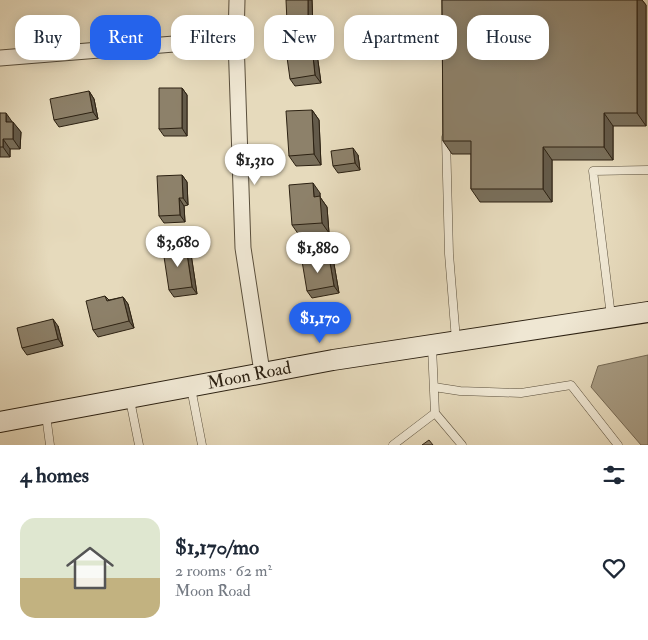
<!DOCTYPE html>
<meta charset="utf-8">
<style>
body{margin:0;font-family:"IM FELL Double Pica",serif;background:#f2f2f3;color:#1f2937;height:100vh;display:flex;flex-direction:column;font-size:19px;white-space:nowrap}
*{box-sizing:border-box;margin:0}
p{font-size:16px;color:#747a83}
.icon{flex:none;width:28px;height:28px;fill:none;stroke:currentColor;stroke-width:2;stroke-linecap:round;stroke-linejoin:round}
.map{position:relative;height:445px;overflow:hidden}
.details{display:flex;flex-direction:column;background:#fff;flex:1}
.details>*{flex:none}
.guide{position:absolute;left:15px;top:15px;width:619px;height:45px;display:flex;gap:10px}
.price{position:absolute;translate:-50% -42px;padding:0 11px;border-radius:18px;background:#fff;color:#222;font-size:16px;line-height:32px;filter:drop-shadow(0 1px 2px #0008)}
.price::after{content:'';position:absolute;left:50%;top:30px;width:15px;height:11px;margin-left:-8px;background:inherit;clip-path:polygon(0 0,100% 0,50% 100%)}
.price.selected{background:#2563eb;color:#fff}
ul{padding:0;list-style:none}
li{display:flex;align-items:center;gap:15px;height:125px;padding:0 20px}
li span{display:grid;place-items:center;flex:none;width:140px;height:100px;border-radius:15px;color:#555}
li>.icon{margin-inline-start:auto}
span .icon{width:60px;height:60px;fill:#fffc;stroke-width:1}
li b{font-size:21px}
h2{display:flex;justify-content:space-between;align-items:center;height:60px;padding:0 20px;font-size:21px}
.tag{padding:0 18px;border-radius:15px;background:#fff;box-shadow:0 2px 12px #0003;font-size:18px;line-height:45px}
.tag.selected{background:#2563eb;color:#fff}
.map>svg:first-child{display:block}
.water{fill:#a79b82;stroke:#766a55}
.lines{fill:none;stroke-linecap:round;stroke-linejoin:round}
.lane-casing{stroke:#5a4f3c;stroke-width:9}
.street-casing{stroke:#5a4f3c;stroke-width:17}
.secondary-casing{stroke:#2c2112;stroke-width:22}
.lane{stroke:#efe7d3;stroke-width:8}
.street{stroke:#efe7d3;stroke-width:15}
.secondary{stroke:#efe7d3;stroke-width:20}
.wall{fill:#796f5b;stroke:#2c2112}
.shaded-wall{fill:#635a4a;stroke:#2c2112}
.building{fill:#8d816a;stroke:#2c2112}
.labels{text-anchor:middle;stroke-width:4;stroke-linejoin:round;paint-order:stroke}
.street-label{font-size:18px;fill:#2c2112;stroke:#efe7d3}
</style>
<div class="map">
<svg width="648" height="445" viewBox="0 0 648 445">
<rect width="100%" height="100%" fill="#e6dabc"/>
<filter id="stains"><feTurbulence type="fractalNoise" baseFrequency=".004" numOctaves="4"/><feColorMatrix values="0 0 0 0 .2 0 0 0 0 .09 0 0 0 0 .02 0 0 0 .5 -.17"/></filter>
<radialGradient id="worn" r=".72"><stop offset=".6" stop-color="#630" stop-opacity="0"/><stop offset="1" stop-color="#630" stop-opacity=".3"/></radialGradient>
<path class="water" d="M648 355V445H641L591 387 598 366Z"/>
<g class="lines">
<defs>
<path id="lane" d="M446 137 449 254 456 340
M611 316 593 171 648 170
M432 347 435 413 462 445
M434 387 460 391 521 393 571 385 618 445
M191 388 202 445
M130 400 139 445
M46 415 50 445
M393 445 435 413"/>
<path id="street" d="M237 0 236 39 243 248 262 372
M0 58 236 39"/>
<path id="secondary" d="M0 422 333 360 648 312"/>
</defs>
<use href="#lane" class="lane-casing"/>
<use href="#street" class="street-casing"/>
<use href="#secondary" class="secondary-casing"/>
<use href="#lane" class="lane"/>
<use href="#street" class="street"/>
<use href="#secondary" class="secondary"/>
</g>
<path class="wall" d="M312 0 313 29H292L287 22Z
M442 0H642L646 5V126H613V160H552V202H480L471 189V154H452L443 141Z
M317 54 321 83 295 86 290 79Z
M182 88 187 95V136H164L159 129Z
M89 91 94 99 98 119 59 127 54 120Z
M312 110 319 120 321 165 296 166 289 156Z
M0 113 12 122 21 132 20 149H10V157H0Z
M358 155 360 170 338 173 333 166Z
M182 175 187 182 188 205 184 206 185 222 164 223 159 216Z
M320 193V197L327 207 329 233 299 235 292 225Z
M191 254 197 294 174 297 169 290Z
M329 257 334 264 339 293 312 298 307 291Z
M105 296 109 300 123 297 128 304 134 328 98 337 93 330Z
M58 326 63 346 27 355 22 348Z"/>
<path class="shaded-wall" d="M308 0H312L313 29 308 22Z
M637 0H642L646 5V126L637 113Z
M312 47 317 54 321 83 315 75Z
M182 88 187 95V136L182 128Z
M89 91 94 99 98 119 93 112Z
M312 110 319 120 321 165 314 154Z
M6 113 13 123 6 122Z
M604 113 613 126V160L604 147Z
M13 122 21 132 20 149 13 139Z
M3 139 10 149V157L3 147Z
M543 147 552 160V202L543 189Z
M353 148 358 155 360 170 355 163Z
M182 175 187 182 188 205 183 198Z
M313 183 320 193V197L327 207 329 233 322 223 314 197Z
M179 198 184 206 185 222 180 215Z
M186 247 191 254 197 294 192 287Z
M329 257 334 264 339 293 334 286Z
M123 297 128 304 134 328 129 321Z
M53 319 58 326 63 346 58 339Z"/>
<path class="building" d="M286 0H308V22H287Z
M442 0H637V113H604V147H543V189H471V141H443Z
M312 47 315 75 290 79 286 50Z
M159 88H182V128L159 129Z
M89 91 93 112 54 120 50 99Z
M312 110 314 154 289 156 286 111Z
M0 113H6V122H13V139H3V147H0Z
M353 148 355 163 333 166 331 151Z
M182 175 183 198H179L180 215 159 216 157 176Z
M313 183 314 197 320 196 322 223 292 225 289 185Z
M186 247 192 287 169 290 163 250Z
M329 257 334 286 307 291 302 261Z
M105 296 107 301 123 297 129 321 93 330 86 301Z
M53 319 58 339 22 348 17 328Z
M429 440 433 445H422Z"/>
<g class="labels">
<g class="street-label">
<text transform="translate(249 375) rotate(-11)" y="6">Moon Road</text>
</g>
</g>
<rect width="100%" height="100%" filter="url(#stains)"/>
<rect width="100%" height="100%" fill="url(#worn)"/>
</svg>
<b class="price" style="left:255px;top:186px">$1,310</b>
<b class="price" style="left:178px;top:268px">$3,680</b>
<b class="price" style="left:318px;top:274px">$1,880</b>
<b class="price selected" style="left:320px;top:344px">$1,170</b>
<div class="guide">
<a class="tag">Buy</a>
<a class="tag selected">Rent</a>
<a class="tag">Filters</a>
<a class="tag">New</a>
<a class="tag">Apartment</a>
<a class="tag">House</a>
</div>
</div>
<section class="details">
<h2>4 homes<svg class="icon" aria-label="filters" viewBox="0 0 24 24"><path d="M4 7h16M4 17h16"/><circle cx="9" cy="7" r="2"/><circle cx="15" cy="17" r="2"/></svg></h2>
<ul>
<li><span style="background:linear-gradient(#dfe7d0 60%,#c2b280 0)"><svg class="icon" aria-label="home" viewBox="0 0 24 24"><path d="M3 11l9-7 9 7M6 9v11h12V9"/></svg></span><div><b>$1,170/mo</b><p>2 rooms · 62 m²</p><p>Moon Road</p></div><svg class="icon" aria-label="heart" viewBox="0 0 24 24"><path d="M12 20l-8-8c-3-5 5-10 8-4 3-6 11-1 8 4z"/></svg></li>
</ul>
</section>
